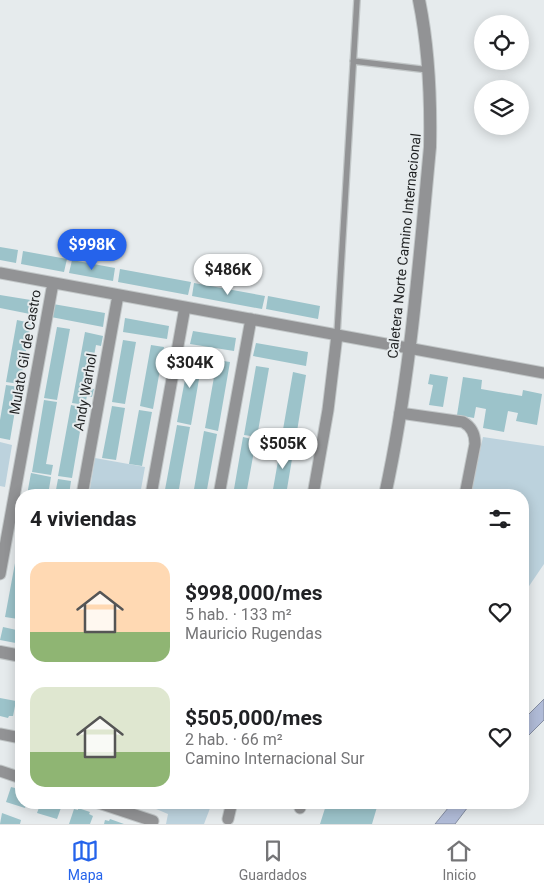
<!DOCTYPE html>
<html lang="es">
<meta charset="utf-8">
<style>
body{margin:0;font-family:Roboto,sans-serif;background:#f2f2f2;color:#202124;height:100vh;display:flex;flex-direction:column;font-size:19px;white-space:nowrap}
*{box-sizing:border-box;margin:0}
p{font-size:16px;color:#757577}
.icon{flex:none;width:28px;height:28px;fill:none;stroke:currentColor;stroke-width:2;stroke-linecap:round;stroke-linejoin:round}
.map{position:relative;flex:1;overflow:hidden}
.panel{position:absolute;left:15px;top:489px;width:514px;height:320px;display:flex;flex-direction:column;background:#fff;border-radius:20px;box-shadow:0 2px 12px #0003}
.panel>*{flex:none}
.tools{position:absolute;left:474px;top:15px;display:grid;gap:10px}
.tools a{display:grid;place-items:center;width:55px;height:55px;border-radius:50%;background:#fff;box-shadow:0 2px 12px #0003;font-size:25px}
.price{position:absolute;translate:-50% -42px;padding:0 11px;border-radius:18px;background:#fff;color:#222;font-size:16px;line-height:32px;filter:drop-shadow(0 1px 2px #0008)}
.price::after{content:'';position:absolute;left:50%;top:30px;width:15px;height:11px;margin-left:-8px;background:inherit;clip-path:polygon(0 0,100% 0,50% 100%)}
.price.on{background:#2563eb;color:#fff}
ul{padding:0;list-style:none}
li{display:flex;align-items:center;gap:15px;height:125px;padding:0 15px}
li span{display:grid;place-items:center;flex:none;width:140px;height:100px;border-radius:15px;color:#555}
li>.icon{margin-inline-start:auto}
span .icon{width:60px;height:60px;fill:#fffc;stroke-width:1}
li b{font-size:21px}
h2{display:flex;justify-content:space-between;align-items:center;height:60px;padding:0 15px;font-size:21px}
.tabs{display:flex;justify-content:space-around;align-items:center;height:70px;border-top:1px solid #e0e0e0;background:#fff;font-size:14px;color:#757577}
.tabs a{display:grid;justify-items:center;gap:2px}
.tabs .on{color:#2563eb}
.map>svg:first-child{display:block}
.green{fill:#bcd2dd}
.water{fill:#b0bbd7;stroke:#848da1}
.building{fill:#9cc3ca}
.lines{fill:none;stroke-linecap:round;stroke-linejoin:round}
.service-casing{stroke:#c2c7c8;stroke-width:8}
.minor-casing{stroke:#c2c7c8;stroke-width:13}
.tertiary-casing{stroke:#c2c7c8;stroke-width:14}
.service{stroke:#929395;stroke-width:5.5}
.minor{stroke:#929395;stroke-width:11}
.tertiary{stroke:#929395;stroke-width:12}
.labels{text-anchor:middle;stroke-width:4;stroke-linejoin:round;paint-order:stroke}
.street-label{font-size:14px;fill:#1f2122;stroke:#e6ebed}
</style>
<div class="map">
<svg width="544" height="824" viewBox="0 0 544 824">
<rect width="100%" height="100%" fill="#e6ebed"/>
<path class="green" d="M483 437 544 446V564L523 595 522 495H470Z
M0 442 12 445 5 487 0 486Z
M95 458 145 467 140 495H89Z
M142 803H212L204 824H166L168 814Z"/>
<path class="water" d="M544 699V720L523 741V720Z
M453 802 471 803 455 824H435Z"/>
<path class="building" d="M0 247 18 250 16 263 0 260Z
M23 251 67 259 64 272 21 264Z
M72 260 115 268 113 281 69 273Z
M120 269 191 282 188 295 118 282Z
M194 283 265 296 262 309 192 296Z
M0 295 37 301 35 315 0 308Z
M268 296 320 306 318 319 266 309Z
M53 304 105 313 103 327 51 317Z
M125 318 169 326 167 339 123 332Z
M17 320 31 323 20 384 6 382Z
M57 327 70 329 57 400 44 398Z
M193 331 236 338 234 351 190 344Z
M85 332 103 336 101 346 96 345 88 388 94 389 92 397 87 396 85 405 72 403Z
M123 340 136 342 125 404 112 402Z
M256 343 308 352 306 366 253 356Z
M151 345 164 347 153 409 140 406Z
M190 353 203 356 191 425 177 422Z
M217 360 230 362 218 431 205 428Z
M256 366 269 368 257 437 244 435Z
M293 372 306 375 295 444 281 441Z
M430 374 448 377 443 407 429 405 433 385 428 384Z
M463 377 482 380 481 389 522 396 523 390 542 394 537 425 516 421 518 413 508 411 504 432 483 428 486 409 476 407 474 418 457 415Z
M6 385 19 387 10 440 0 438V420Z
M44 400 57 402 46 464 53 465 51 475 32 472Z
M71 405 84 408 72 478 58 476Z
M112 406 125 408 116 460 102 458Z
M139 410 152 412 142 466 129 464Z
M177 425 190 427 182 471 178 495H164Z
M204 431 217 434 206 495H193Z
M243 437 256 440 246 495H233Z
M281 444 294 447 286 495H272Z
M31 473 51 477 48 495H27Z
M58 479 71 481 69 495H55Z
M18 547 21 548V603L18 619 5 617Z
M3 627 21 631V644L0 640Z
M0 698 16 701 13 716H9L8 718 0 716Z
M15 786 21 788V802H27L25 808 6 802 11 787 15 788Z
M41 802H58L62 805 57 819 37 813Z
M327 802H363L377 807 372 824H320Z
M78 808 90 812 89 814 93 816 90 824H69L74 809 78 810Z
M2 813 21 820 20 824H0Z
M110 819 124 824H104L105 820 109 821Z"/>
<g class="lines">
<defs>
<path id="service" d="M353 61 429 70
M337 335 357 0"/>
<path id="minor" d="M0 273 544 373
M400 413 463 422C472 427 475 434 475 444L465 495
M82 495 118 295
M151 495 185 307
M219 495 251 319
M313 495 328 410 337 335
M0 574 53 283
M0 734 21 738
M0 771 21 778
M96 802 153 821
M300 808 301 802
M228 819 232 802"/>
<path id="tertiary" d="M385 495C410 381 419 263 430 147 431 97 429 49 419 0
M0 652 21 656"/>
</defs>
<use href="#service" class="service-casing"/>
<use href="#minor" class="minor-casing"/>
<use href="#tertiary" class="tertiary-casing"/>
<use href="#service" class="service"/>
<use href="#minor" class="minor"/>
<use href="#tertiary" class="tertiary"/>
</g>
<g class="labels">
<g class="street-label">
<text transform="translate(404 246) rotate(-84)" y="5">Caletera Norte Camino Internacional</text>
<text transform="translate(25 352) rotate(-80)" y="5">Mulato Gil de Castro</text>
<text transform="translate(85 392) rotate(-80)" y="5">Andy Warhol</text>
</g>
</g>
</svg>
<div class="tools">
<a><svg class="icon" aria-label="locate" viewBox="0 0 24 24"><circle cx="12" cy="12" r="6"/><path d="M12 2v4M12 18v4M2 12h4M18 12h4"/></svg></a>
<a><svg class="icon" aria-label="layers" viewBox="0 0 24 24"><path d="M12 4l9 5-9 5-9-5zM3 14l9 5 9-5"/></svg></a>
</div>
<b class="price on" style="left:92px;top:271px">$998K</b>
<b class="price" style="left:228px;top:296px">$486K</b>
<b class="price" style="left:190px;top:389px">$304K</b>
<b class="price" style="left:283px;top:470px">$505K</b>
<section class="panel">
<h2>4 viviendas<svg class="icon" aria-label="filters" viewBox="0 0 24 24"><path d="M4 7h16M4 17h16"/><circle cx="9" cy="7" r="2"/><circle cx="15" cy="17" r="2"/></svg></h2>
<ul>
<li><span style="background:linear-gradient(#ffd9b3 70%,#8fb573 0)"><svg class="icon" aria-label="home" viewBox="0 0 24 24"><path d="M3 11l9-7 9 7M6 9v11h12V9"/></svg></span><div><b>$998,000/mes</b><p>5 hab. · 133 m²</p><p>Mauricio Rugendas</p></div><svg class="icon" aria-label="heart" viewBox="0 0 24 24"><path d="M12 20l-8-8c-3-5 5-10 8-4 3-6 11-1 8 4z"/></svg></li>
<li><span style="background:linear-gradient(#dfe7d0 65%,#8fb573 0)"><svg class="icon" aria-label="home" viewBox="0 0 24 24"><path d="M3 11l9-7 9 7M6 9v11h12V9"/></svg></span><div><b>$505,000/mes</b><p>2 hab. · 66 m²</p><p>Camino Internacional Sur</p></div><svg class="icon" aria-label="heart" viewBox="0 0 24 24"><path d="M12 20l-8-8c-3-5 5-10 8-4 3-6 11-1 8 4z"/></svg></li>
</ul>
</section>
</div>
<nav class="tabs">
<a class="on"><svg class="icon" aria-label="map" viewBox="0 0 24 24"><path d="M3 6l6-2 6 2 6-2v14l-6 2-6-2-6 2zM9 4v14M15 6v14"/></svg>Mapa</a>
<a><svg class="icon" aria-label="saved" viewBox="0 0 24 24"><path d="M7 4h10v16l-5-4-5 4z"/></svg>Guardados</a>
<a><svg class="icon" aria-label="home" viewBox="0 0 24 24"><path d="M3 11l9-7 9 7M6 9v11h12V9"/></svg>Inicio</a>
</nav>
